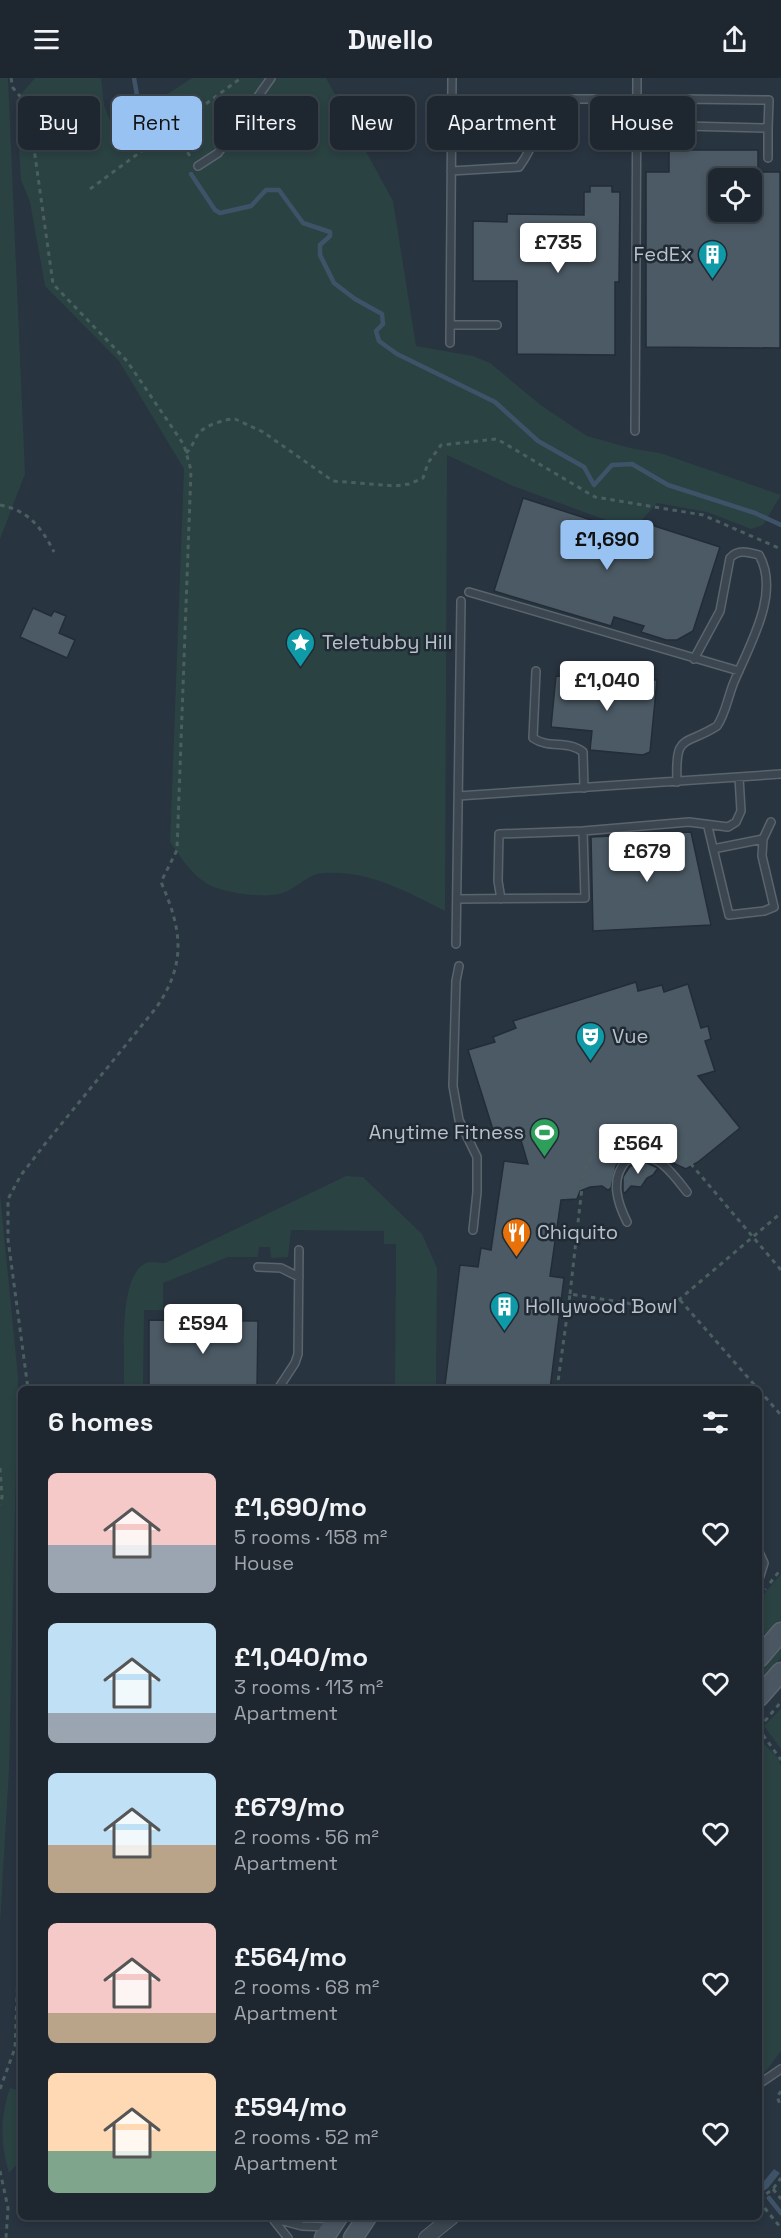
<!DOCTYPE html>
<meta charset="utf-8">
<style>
body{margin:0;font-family:"Space Grotesk",sans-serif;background:#2b333c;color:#f1f3f6;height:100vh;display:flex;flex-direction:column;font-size:22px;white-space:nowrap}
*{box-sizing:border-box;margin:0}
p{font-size:20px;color:#a1a5ab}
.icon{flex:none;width:33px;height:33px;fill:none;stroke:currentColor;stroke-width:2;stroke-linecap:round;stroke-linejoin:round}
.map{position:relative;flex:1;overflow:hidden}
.side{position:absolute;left:18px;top:1308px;width:744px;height:834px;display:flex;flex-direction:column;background:#1e2730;border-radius:9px;box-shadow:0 3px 9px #0003,0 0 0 2px #3c444c}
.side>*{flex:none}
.banner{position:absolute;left:18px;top:18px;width:746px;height:54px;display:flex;gap:12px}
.buttons{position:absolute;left:708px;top:90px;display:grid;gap:12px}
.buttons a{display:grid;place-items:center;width:54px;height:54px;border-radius:9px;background:#1e2730;box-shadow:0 3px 9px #0003,0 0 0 2px #3c444c;font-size:30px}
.price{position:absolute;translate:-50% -51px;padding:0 14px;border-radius:6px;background:#fff;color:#222;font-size:20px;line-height:39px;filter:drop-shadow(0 2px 3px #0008)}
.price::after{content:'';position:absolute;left:50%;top:36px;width:18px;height:14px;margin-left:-9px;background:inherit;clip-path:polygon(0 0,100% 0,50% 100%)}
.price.on{background:#97c2f1;color:#111}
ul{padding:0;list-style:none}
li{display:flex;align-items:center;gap:18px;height:150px;padding:0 30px}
li span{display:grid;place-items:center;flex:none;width:168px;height:120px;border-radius:9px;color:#555}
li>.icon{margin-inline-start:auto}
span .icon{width:72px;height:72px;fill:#fffc;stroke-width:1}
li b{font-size:26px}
h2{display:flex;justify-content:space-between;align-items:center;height:72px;padding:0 30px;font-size:26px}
.chip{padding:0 21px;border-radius:9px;background:#1e2730;box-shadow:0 3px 9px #0003,0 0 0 2px #3c444c;font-size:21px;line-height:54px}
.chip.on{background:#97c2f1;color:#111}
header{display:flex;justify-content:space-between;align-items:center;height:78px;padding:0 30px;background:#1e2730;font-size:27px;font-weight:600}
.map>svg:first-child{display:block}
.green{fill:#2b4242}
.water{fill:#3f5368}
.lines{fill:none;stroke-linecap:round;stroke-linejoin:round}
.stream{stroke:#3f5368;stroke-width:4.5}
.building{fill:#4c5a65;stroke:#232d37;stroke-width:1.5;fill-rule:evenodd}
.lane-casing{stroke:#5a646d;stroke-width:10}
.street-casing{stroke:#5a646d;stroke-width:16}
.secondary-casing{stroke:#5a646d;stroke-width:21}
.path{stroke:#4a5f5f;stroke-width:3;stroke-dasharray:4.5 4.5;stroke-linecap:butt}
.lane{stroke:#3c4650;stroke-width:7}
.street{stroke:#3c4650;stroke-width:14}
.secondary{stroke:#4a5662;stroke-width:18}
.labels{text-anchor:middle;stroke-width:5;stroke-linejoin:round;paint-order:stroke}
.poi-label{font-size:20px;fill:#b9c1ca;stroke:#212b35;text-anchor:start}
</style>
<header><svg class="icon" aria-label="menu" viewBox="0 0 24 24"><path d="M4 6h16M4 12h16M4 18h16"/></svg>Dwello<svg class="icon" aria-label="share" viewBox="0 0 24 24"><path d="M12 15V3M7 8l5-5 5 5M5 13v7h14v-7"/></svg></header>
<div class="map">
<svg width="781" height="2160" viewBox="0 0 781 2160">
<rect width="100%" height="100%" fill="#283440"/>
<path class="green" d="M0 0H8L25 396 0 461Z
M35 0H101L104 27 113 50H120L129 41 192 0H326L393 123 416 268 473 278 490 285 542 328 587 358 634 371 660 375 781 417 763 447 751 451 707 434 657 425 633 452 513 408 447 377 445 833C406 813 368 792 324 795 309 795 296 811 283 815 265 821 221 815 206 805 190 795 181 779 170 764L184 391 119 283 45 208 30 124 21 102 16 22Z
M346 1098 363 1099 422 1156 437 1190 436 1311H395L396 1166H384V1153L291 1152 288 1179 271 1180 270 1169H259L258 1179H228L163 1205V1232H144L143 1311H124C125 1284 117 1198 146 1185 151 1183 160 1185 165 1185Z
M0 1116 18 1299 9 1691 0 1847Z
M781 1496V1543L768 1558 765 1555 759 1562V1522Z
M781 1569V1580L759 1608V1597Z
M781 1631V1671L764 1648Z
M759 1661 777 1679 781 1688V1973L766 1993 759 1998Z
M10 2010 21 2013V2082L9 2095C0 2066 0 2039 10 2010Z"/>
<path class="water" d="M774 2091 780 2095 768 2110 759 2116V2109Z"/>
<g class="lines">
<path class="stream" d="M134 0 138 23 145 32
M191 96 215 132 220 135 251 128 266 112H279L303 145 330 154V158L320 167V177L334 205 355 221 382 236 383 246 376 253 379 263 397 276 495 324 538 363 584 389 594 407 612 387 632 386 668 407 755 435 781 447
M769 2120 781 2135"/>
</g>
<path class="building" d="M669 72H758V94H780V270L646 269V94H669ZM718 100H752V134H718Z
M590 108H612V114H620L619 204H615V277L517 276V203H473V143L507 144V136L584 137V114H590Z
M523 420 641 458 645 445 720 469 693 553 677 562H666L641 554 644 548 614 539 611 548 494 513Z
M33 530 51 538 54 533 66 538 59 555 75 562 67 580 20 559Z
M556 598 657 602 650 674 643 677 590 672 592 653 551 649Z
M691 754 711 847 593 853 591 759Z
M636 904 638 913 662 907 664 914 688 906 701 950 708 948 711 961 705 963 715 993 698 998 740 1050 698 1084 686 1091 647 1073 624 1078 616 1088 611 1110 608 1112 602 1108 590 1109 580 1113 577 1121 561 1122 550 1198 564 1200 550 1311H456V1309L445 1307 460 1187 478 1189 481 1170 491 1172 504 1083 528 1086 518 1052 495 1058 468 972 495 964 493 959 516 950 513 943Z
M645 1084 658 1090 653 1097 647 1100 641 1109 631 1108 625 1115 623 1114V1099L630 1088Z
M149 1242 258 1243 257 1311H149Z"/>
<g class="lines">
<defs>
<path id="lane" d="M481 21H601
M637 43 681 45 685 48 768 50 769 22 681 21V45
M768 80V50
M198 88 218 75 271 0
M451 93 519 89C537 64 537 51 538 21
M450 247H497
M450 265 452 0
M635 353 637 0
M469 514 739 593
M536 593 533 660C549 671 568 662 583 674L584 710
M677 704C675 654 684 669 717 648 726 635 728 618 734 604 749 568 781 515 759 477 748 474 738 471 730 480L720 533 694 581
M458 718 781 696
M708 749 729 837 764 833 774 829 762 778 763 761 713 771
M763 761 771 744
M457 821 585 820 583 753
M501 821 498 803 499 756 583 753 689 744 728 749 736 744 741 733 739 699
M456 866 461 523
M459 888 456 903 453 1008 459 1042 477 1079V1114L473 1152
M627 1144C617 1124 610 1101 626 1083 655 1068 671 1094 687 1114
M258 1189 281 1190 299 1199
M278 1311 295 1285 298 1276 299 1172
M759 1474 764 1485 759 1501
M759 2006 781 1991
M269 2139 302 2148 329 2149
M272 2140 288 2160"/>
<path id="street" d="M426 2160 452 2139"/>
<path id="secondary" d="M759 1580 781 1554
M759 1619 781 1594
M324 2160 338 2139
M353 2160 367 2139"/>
</defs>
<use href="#lane" class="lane-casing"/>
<use href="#street" class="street-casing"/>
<use href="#secondary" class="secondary-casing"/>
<path class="path" d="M11 0 13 10 25 24 31 49 53 206 127 283 184 367 191 392 177 772 161 804C182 852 187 885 156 930L45 1066 21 1097 8 1121V1161L28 1311
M172 52 190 78
M90 111 241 0
M186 375C193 369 194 361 199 355 206 347 225 341 235 341L263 354 333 403 395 408 409 406 423 400 428 385 441 367 497 361 595 419 703 437 781 471
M0 427C28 432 42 450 54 474
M570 1216 583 1100C585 1095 586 1087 589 1083 602 1066 628 1057 648 1059 662 1061 674 1072 685 1079L781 1192
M680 1222 758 1311
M557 1311 570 1216 658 1230 675 1225 781 1135
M759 1312 781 1337
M0 1390 2 1419 0 1426
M770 1505 781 1491
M759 1518 766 1511
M759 1650 781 1624
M763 1657 781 1682
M0 2011 15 1970 21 1821
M781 2013 777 2019 781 2028
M0 2093 8 2130 6 2160
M773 2111 781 2121
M759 2121 773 2111 781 2100
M759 2123 781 2150
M714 2143 719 2139"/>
<use href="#lane" class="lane"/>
<use href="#street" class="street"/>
<use href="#secondary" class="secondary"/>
</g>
<defs>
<symbol id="building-pin" viewBox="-11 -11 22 30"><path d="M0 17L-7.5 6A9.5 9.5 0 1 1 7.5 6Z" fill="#0f9aa8" stroke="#212b35"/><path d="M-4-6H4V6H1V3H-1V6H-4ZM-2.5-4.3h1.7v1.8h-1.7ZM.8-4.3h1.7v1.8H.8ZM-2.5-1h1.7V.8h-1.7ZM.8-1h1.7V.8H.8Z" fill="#fff"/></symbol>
<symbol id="sight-pin" viewBox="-11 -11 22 30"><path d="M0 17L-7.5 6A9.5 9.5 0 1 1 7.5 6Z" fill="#0f9aa8" stroke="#212b35"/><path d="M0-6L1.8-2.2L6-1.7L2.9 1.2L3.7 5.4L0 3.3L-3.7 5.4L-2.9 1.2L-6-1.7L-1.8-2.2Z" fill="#fff"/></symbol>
<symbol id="theatre-pin" viewBox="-11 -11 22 30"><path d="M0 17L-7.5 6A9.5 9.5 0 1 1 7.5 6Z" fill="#0f9aa8" stroke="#212b35"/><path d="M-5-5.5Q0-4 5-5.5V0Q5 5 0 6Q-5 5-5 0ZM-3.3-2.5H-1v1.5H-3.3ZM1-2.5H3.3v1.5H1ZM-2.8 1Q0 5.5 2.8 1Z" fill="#fff"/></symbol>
<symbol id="stadium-pin" viewBox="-11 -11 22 30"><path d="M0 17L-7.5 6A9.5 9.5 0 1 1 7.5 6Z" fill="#2e9e5b" stroke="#212b35"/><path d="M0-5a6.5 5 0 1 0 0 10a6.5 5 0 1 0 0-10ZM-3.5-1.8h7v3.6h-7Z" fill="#fff"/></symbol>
<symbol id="restaurant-pin" viewBox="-11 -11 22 30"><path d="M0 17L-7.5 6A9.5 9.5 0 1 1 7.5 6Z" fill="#e8710a" stroke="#212b35"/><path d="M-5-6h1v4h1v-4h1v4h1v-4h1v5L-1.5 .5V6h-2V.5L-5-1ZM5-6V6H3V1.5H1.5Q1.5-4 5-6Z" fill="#fff"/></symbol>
</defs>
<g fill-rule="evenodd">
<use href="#building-pin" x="696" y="160" width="33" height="45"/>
<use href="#sight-pin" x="284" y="548" width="33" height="45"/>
<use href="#theatre-pin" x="574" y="942" width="33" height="45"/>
<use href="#stadium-pin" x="528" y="1038" width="33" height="45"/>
<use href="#restaurant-pin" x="500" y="1138" width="33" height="45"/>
<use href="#building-pin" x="488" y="1212" width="33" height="45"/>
</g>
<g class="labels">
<g class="poi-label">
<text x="692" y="183" text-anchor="end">FedEx</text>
<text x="322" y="571">Teletubby Hill</text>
<text x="612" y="965">Vue</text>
<text x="524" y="1061" text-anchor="end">Anytime Fitness</text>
<text x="537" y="1161">Chiquito</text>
<text x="525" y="1235">Hollywood Bowl</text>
</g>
</g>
</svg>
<div class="buttons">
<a><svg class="icon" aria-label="locate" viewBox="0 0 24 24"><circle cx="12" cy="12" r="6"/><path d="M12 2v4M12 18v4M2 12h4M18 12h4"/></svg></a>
</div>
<b class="price" style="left:558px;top:196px">£735</b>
<b class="price on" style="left:607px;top:493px">£1,690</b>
<b class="price" style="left:607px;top:634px">£1,040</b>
<b class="price" style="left:647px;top:805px">£679</b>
<b class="price" style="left:638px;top:1097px">£564</b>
<b class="price" style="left:203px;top:1277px">£594</b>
<div class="banner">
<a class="chip">Buy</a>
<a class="chip on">Rent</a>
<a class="chip">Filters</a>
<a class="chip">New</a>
<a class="chip">Apartment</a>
<a class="chip">House</a>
</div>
<section class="side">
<h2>6 homes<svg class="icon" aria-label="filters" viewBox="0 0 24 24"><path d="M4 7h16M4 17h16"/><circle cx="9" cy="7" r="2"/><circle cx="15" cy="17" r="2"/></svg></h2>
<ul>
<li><span style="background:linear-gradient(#f6c9c9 60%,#9aa5b1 0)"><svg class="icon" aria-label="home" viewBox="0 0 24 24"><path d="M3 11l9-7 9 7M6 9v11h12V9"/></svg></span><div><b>£1,690/mo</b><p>5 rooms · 158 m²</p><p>House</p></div><svg class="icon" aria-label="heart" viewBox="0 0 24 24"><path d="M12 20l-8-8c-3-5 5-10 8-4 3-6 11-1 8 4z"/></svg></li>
<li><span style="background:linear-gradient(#bfe0f5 75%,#9aa5b1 0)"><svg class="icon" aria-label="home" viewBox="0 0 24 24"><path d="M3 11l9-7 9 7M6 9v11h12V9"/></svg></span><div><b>£1,040/mo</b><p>3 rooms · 113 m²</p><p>Apartment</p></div><svg class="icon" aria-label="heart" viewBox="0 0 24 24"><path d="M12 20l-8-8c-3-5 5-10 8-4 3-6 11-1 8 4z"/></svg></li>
<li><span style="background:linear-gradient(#bfe0f5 60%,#b9a48a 0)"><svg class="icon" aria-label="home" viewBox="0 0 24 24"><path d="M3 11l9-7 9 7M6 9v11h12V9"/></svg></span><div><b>£679/mo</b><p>2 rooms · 56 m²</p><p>Apartment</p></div><svg class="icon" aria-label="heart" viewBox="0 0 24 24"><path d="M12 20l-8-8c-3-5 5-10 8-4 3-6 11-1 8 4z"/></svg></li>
<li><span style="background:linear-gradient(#f6c9c9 75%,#b9a48a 0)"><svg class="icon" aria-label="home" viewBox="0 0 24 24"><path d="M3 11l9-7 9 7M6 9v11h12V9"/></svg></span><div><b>£564/mo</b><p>2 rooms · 68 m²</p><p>Apartment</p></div><svg class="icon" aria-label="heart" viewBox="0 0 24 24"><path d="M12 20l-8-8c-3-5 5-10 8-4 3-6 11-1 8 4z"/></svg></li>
<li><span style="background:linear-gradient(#ffd9b3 65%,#7fa58c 0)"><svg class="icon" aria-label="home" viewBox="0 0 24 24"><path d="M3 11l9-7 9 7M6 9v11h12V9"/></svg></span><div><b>£594/mo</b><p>2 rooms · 52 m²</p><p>Apartment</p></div><svg class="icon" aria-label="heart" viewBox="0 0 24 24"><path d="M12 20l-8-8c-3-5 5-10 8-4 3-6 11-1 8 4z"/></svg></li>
</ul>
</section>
</div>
